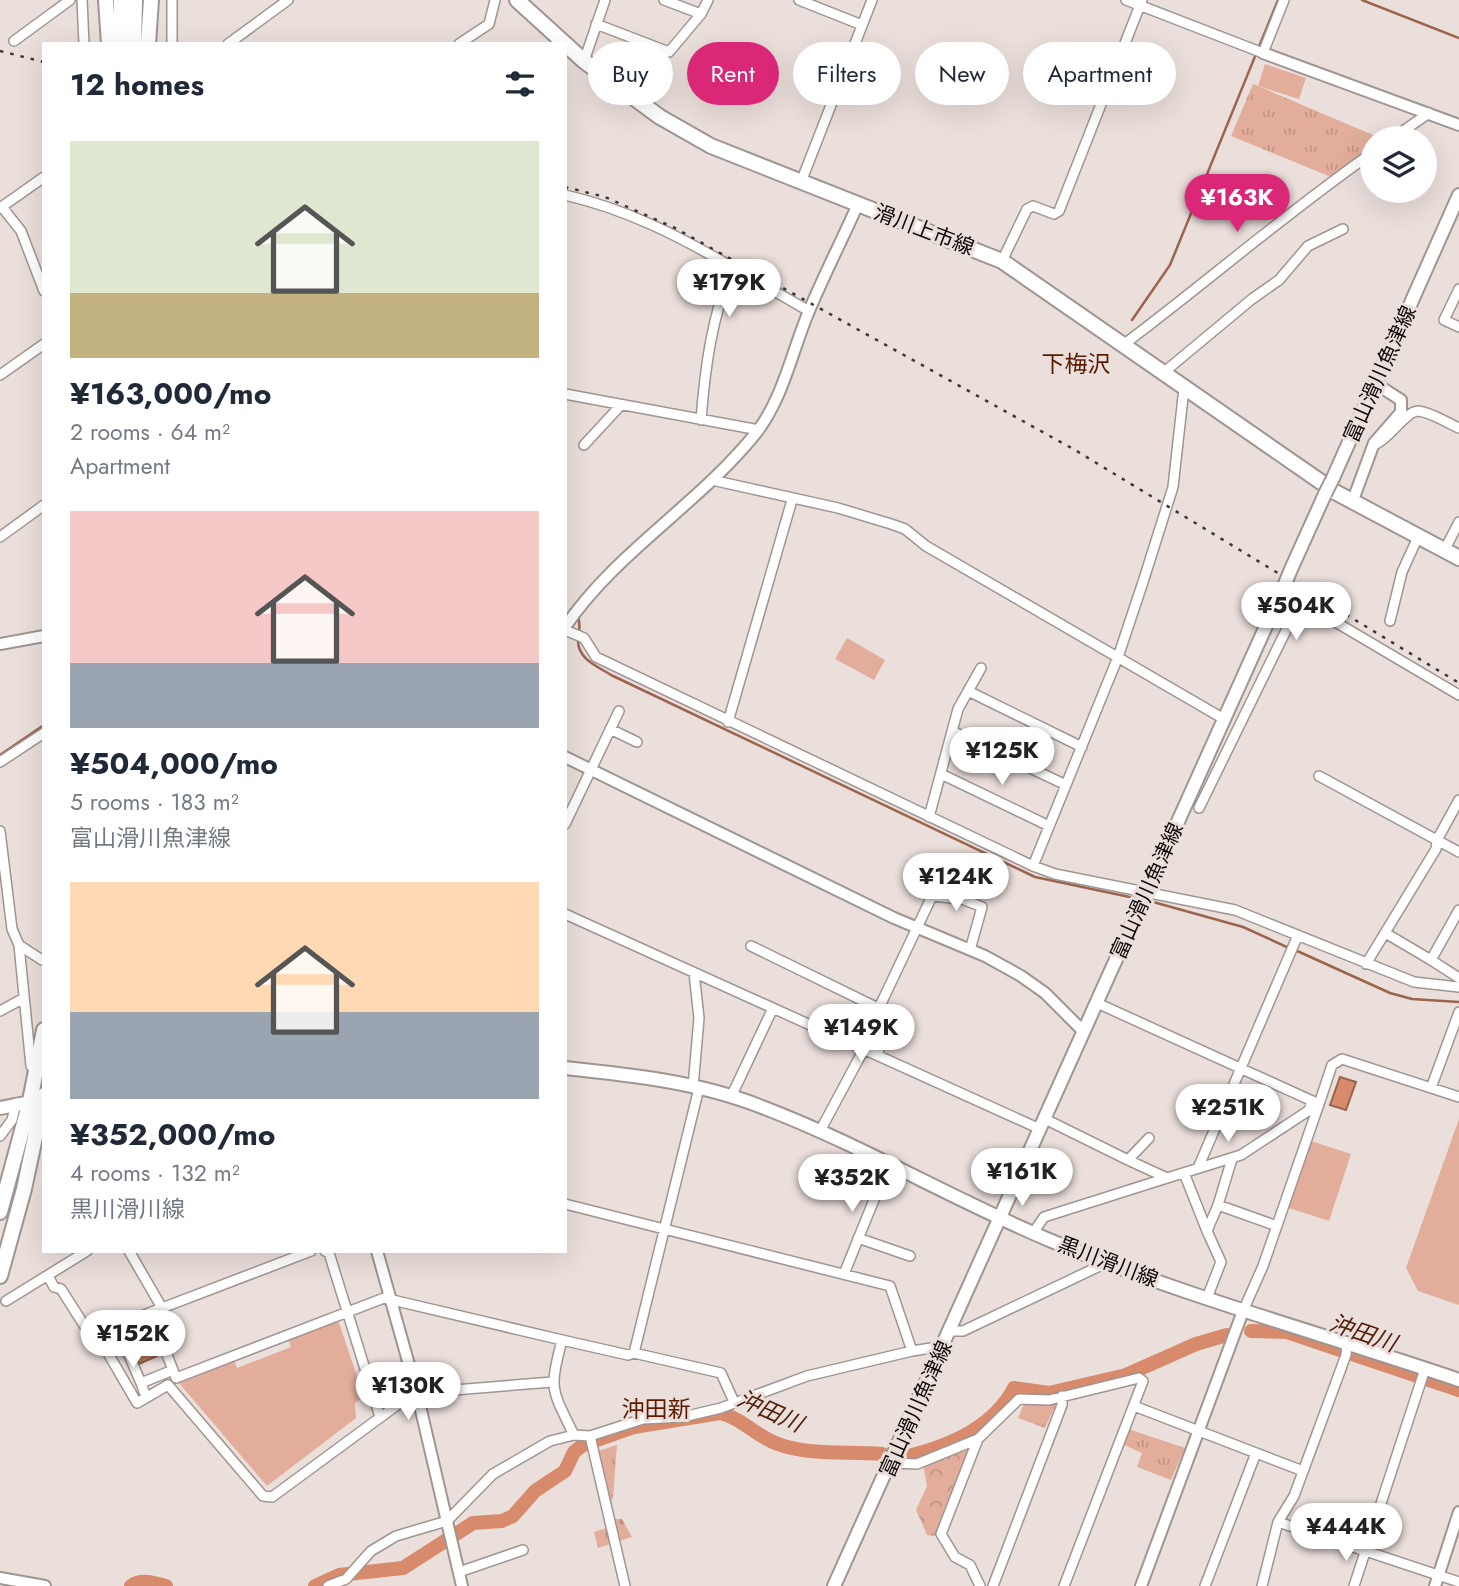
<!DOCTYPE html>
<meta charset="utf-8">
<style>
body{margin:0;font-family:Jost,"Noto Sans JP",sans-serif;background:#f6f6f7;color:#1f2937;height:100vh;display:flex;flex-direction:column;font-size:26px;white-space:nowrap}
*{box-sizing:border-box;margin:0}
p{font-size:23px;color:#747a83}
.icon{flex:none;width:38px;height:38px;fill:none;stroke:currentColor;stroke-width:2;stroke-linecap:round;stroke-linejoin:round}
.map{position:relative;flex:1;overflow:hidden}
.details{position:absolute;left:42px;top:42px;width:525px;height:1211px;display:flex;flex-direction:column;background:#fff;border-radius:0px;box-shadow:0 7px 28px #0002}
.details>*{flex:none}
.banner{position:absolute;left:588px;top:42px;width:665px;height:63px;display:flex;gap:14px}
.buttons{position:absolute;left:1360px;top:126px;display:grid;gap:14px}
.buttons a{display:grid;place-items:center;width:77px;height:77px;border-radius:50%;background:#fff;box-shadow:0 7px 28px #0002;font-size:35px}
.price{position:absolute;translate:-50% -60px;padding:0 16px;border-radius:24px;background:#fff;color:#222;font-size:23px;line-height:46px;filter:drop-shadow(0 2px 4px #0008)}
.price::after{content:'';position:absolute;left:50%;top:42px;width:21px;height:16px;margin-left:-10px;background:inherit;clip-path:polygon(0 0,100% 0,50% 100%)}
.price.active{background:#db2777;color:#fff}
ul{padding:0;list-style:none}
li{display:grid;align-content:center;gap:14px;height:371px;padding:0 28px}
li span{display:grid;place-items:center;height:217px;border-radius:0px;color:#555}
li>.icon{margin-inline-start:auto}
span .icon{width:126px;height:126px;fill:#fffc;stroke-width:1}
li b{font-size:30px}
h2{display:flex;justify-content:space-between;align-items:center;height:84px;padding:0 28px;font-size:30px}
.chip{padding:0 24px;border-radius:32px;background:#fff;box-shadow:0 7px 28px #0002;font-size:24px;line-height:63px}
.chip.active{background:#db2777;color:#fff}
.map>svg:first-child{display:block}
.grass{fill:url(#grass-tufts)}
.cemetery{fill:url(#cemetery-stones)}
.park{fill:url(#park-crowns)}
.garden{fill:#e2ae9b}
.water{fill:#d88a6d;stroke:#9b644f;stroke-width:2}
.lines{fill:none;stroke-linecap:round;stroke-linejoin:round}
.stream{stroke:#9b644f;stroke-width:2.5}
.river{stroke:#d88a6d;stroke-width:14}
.minor-casing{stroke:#9f9591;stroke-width:12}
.tertiary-casing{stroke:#9f9591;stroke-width:14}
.secondary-casing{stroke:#9f9591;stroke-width:16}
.primary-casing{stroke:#9f9591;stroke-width:18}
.trunk-casing{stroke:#9f9591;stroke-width:18}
.minor{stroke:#fff;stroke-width:9}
.tertiary{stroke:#fff;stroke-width:10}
.secondary{stroke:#fff;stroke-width:12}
.primary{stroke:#fff;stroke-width:14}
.trunk{stroke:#fff;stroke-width:14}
.rail{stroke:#3d3836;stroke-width:2.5;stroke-dasharray:3.5 7;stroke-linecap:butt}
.secondary-bridge-casing{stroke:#9f9591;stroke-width:16;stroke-linecap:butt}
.secondary-bridge{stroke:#fff;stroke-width:12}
.labels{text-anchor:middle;stroke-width:6;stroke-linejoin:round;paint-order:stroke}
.street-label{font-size:21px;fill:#0e0a09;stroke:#ebdfdb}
.neighbourhood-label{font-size:23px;fill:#5a1a00;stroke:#ebdfdb}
.water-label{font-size:23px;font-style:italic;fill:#52200c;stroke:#ebdfdb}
</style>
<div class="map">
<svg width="1459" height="1586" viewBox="0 0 1459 1586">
<defs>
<pattern id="grass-tufts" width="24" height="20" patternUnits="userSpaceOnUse" patternTransform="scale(1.75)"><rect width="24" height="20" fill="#e2ae9b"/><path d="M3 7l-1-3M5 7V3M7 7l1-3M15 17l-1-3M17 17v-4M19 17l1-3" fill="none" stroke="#c19484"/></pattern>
<pattern id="cemetery-stones" width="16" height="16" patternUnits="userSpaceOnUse" patternTransform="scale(1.75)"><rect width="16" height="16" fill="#e2ae9b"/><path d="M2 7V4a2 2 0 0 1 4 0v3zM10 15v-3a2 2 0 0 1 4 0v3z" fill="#c19484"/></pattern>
<pattern id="park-crowns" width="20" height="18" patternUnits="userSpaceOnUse" patternTransform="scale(1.75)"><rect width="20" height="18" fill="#e2ae9b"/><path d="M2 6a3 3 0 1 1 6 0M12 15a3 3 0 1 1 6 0" fill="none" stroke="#c19484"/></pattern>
</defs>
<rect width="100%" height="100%" fill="#ebdfdb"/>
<path class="grass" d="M1253 84 1380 138H1372V148L1331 177 1231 136Z
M1025 1402 1056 1404 1045 1428 1018 1418Z
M1128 1429 1185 1448 1171 1480 1137 1467 1142 1453 1122 1444Z
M617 1445 613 1497 610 1505 598 1451Z"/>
<path class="cemetery" d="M613 1519H622L632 1537 598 1548 594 1532 607 1528Z"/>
<path class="park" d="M968 1445 971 1448 935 1536 927 1535 916 1510 927 1486 923 1465Z"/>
<path class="garden" d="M1265 64 1306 78 1299 99 1258 86Z
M847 638 885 660 874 680 835 659Z
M1459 1119V1305L1418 1291 1406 1268Z
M1311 1141 1351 1154 1329 1221 1289 1208Z
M338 1320 364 1397 355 1403 356 1418 267 1486 178 1382 234 1361 237 1368 291 1347 288 1339Z"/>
<path class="water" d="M1340 1077 1356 1082 1346 1110 1330 1105Z
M146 1326 157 1356 139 1364 127 1333Z"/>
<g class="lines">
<path class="stream" d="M1362 0 1459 38
M1132 320 1170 265 1278 0
M578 617C581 625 579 631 578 639 577 659 597 666 611 675L1035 877 1139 899
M0 755 44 725
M1146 900 1243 927 1289 948
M1295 950 1390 993 1412 999 1459 1002"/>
<path class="river" d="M1251 1331 1287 1332 1459 1390
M904 1457C948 1447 993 1428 1014 1388L1049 1393 1126 1375 1196 1344 1227 1335
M131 1586C141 1578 154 1583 166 1586
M315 1586 339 1575 403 1568 473 1523 502 1521 513 1516 535 1491 565 1471 574 1452 583 1445 634 1427 720 1413C742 1418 757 1437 778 1444 810 1456 849 1451 882 1454"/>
<defs>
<path id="minor" d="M82 0 84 44
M664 0 701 14
M799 0 862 25
M1126 0 1263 53 1284 0
M596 24 669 52 701 14 708 0
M14 41 70 0
M172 44V0
M228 44 288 0
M459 44 489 24 495 0
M584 61 605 0
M1393 138 1429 113
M801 182 872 0
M565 195C626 209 679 236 732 267
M2 207 21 231 44 291
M0 208 44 177
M1002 261 1027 209 1033 206 1054 214 1059 211 1142 0
M1459 289 1444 320 1459 327
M1123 345C1207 282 1286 213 1372 153
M1163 373 1252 299 1279 280 1308 246 1343 229
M0 375 44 344
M565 394 759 430
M701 420C705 367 712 317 732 267L809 311
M1376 444C1390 438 1406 411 1418 411 1431 412 1447 423 1459 428
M584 445 621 405
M712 480 838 508 891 524 905 529 926 546 1224 719
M0 537 44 505
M1444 551 1459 522
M1390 621 1402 572 1418 537
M565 630 584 638 596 657 1033 866 1055 874 1235 910 1414 982 1459 987
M968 691 1082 747
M728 722 792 500
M610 729 637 742
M952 731 1066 785
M0 762 44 733
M941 774 1049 826
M1319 776 1459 852
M1199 808 1298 606 1305 604 1459 695
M929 817 958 709 981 668
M565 824 619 711
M0 831 12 929 19 945 31 1066
M1033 866 1118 657 1143 582 1173 487 1184 388
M1459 910 1431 960 1459 978
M565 914 1040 1129
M1387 934 1431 960
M19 945 42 960
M751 946 884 1011 878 1055
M1366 964 1436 849 1437 840 1459 800
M1097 1003 1319 1104 1332 1065 1342 1059 1459 1097
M879 1008 932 896 962 899 982 907 970 950
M0 1011 24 998
M693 1087 699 1018 694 973
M1431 1088 1459 1012
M731 1097 773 1008
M1045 1119 1128 1160
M820 1131 864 1049
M0 1136 12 1120 16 1103
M1149 1138 1128 1160 1167 1178 1241 1155 1308 1111 1313 1101
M1198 1168 1298 935
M1184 1173 1207 1231
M565 1204 890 1286 912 1351
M1218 1205 1232 1159
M1033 1233 1044 1217 1167 1178
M858 1238 910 1256
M129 1251 162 1308
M311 1251 102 1331 98 1336 137 1403 168 1385 263 1496 272 1497 408 1397 417 1393 552 1382
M325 1251 329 1253 380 1417
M844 1274 888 1165
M48 1276 54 1287 61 1289 91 1336H98
M1207 1298 1221 1262 1207 1231 1218 1205 1277 1226
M6 1301 87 1251
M1243 1311 1263 1266 1319 1104
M151 1313 176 1378 384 1298 562 1340
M951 1331H963L1106 1263
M119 1332 141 1383
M634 1353 699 1088
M146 1397 141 1383 173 1370
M1134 1406 1303 1471
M574 1435C551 1388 549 1391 562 1340L628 1355 634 1353 721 1373 734 1402
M590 1436 625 1586
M978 1439 941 1534 955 1557 970 1565 980 1586
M892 1463 917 1464 978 1439 1019 1399 1049 1400 1139 1378 1143 1381 1064 1586
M1278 1522 1459 1582
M459 1572 523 1550
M328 1586 346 1579 371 1551 396 1536 447 1521 493 1474 550 1441 574 1435 590 1436 643 1419 683 1417 721 1408 807 1376 912 1351 931 1348 942 1351
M993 1586 1062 1405V1396
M1205 1586 1256 1453
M1262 1586 1278 1522 1294 1496 1346 1355 1347 1343
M1354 1586 1425 1369"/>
<path id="tertiary" d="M1263 53 1459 125
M1353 500 1374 443 1401 412V400L1376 384
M565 627C616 552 699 504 756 433 783 399 792 351 809 311 824 275 842 240 858 204
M0 644 44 636
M565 757 894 918 985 956 1021 976 1045 993 1084 1032
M377 1251 417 1393 462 1586
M0 1578 45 1586
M1141 1586 1243 1311
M1435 1586 1459 1512"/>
<path id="secondary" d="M1333 478 1459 195
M1292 567 1325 494
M565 1068C632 1075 699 1082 762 1107 862 1145 955 1201 1054 1242 1186 1297 1324 1334 1459 1380
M0 1108 36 1101
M834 1586 1284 586"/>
<path id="primary" d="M517 0 584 61 660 117 711 146 1002 261 1321 482
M1335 492 1459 558"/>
<path id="trunk" d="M106 0 109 44
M121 0V44
M134 44 135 0
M148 44 151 0
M0 1212 30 1101 44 1030
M0 1276 24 1189 44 1095"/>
</defs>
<use href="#minor" class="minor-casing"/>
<use href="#tertiary" class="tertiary-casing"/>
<use href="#secondary" class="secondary-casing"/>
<use href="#primary" class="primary-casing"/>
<use href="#trunk" class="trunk-casing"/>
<use href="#minor" class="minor"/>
<use href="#tertiary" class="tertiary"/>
<use href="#secondary" class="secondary"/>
<use href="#primary" class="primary"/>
<use href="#trunk" class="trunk"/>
<path class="rail" d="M0 51 44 62
M565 187 605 197 675 228 1075 450 1459 683"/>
<defs>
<path id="secondary-bridge" d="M1325 494 1333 478
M1284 586 1292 567"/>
</defs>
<use href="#secondary-bridge" class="secondary-bridge-casing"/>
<use href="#secondary-bridge" class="secondary-bridge"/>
</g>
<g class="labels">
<g class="street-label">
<text transform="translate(924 230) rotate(21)" y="7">滑川上市線</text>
<text transform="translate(1380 374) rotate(-66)" y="7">富山滑川魚津線</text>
<text transform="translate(1147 891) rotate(-66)" y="7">富山滑川魚津線</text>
<text transform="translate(1108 1262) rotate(21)" y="7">黒川滑川線</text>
<text transform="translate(916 1409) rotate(-66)" y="7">富山滑川魚津線</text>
</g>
<g class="neighbourhood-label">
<text x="1076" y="372">下梅沢</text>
<text x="656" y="1417">沖田新</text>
</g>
<g class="water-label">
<text transform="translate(1363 1333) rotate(19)" y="8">沖田川</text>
<text transform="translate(770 1411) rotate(24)" y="8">沖田川</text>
</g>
</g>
</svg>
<div class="buttons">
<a><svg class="icon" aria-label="layers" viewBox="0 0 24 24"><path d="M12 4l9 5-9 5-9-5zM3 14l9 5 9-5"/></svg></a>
</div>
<b class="price active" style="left:1237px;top:234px">¥163K</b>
<b class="price" style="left:729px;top:319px">¥179K</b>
<b class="price" style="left:1296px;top:642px">¥504K</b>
<b class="price" style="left:1002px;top:787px">¥125K</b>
<b class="price" style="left:956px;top:913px">¥124K</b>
<b class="price" style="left:861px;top:1064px">¥149K</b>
<b class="price" style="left:1228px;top:1144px">¥251K</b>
<b class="price" style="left:1022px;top:1208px">¥161K</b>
<b class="price" style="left:852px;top:1214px">¥352K</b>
<b class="price" style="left:133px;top:1370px">¥152K</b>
<b class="price" style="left:408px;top:1422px">¥130K</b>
<b class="price" style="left:1346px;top:1563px">¥444K</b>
<div class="banner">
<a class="chip">Buy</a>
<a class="chip active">Rent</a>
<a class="chip">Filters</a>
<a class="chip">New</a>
<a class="chip">Apartment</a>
</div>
<section class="details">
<h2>12 homes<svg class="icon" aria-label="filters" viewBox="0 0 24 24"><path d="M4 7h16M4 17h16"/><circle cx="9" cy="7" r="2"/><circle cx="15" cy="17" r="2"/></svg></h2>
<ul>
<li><span style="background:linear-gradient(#dfe7d0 70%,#c2b280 0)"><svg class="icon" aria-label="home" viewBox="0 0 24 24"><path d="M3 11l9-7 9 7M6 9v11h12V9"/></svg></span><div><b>¥163,000/mo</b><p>2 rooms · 64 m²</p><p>Apartment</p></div></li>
<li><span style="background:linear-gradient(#f6c9c9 70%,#9aa5b1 0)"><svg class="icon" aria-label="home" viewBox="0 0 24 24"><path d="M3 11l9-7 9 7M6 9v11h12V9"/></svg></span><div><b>¥504,000/mo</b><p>5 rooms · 183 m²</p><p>富山滑川魚津線</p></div></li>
<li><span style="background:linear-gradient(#ffd9b3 60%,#9aa5b1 0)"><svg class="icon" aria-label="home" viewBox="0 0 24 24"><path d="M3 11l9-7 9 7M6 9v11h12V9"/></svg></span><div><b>¥352,000/mo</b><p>4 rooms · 132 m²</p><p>黒川滑川線</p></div></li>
</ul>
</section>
</div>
